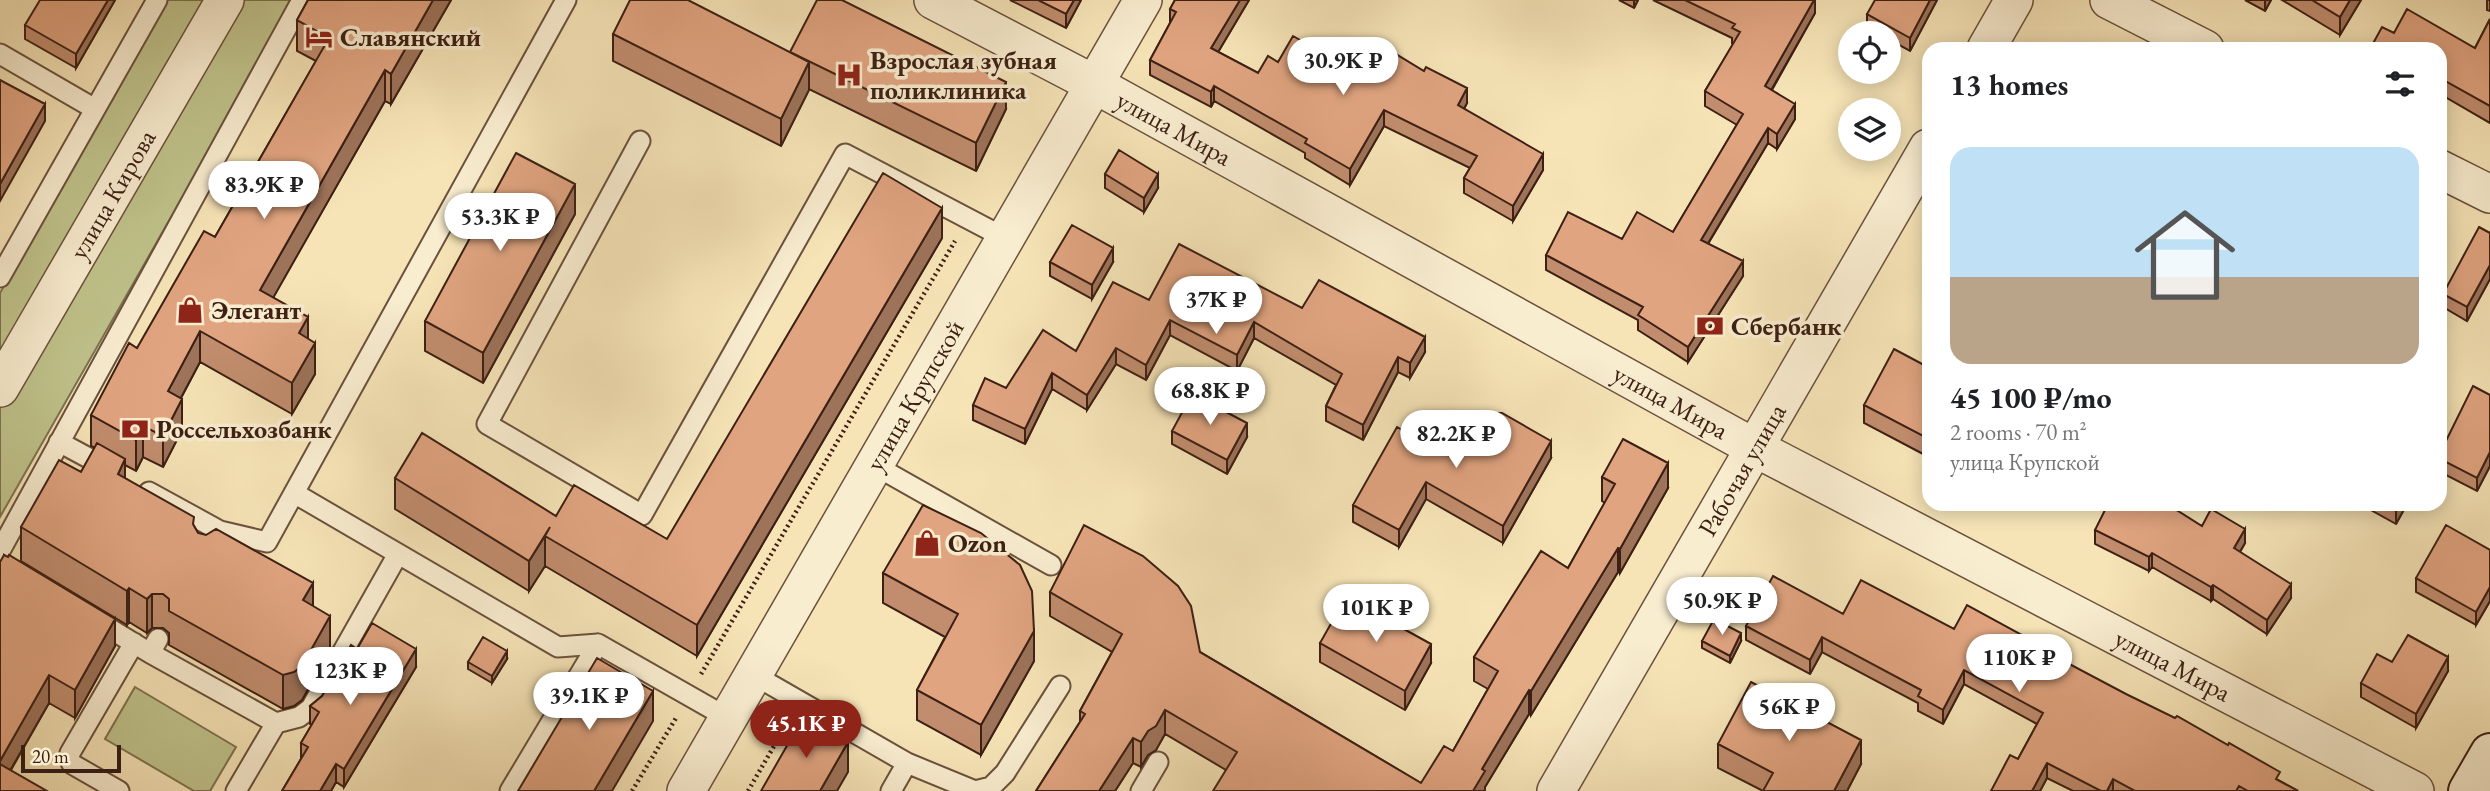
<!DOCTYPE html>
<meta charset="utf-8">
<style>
body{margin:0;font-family:"EB Garamond",serif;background:#f6f6f6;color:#202124;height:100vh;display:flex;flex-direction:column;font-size:26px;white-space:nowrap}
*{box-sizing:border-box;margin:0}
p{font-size:23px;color:#757577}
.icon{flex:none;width:38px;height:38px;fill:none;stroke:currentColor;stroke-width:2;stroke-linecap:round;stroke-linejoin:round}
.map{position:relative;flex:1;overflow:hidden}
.drawer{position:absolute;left:1922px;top:42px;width:525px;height:469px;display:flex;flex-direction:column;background:#fff;border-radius:21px;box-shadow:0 4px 18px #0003}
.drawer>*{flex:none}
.buttons{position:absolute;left:1838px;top:21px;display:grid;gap:14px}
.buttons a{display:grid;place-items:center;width:63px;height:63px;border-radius:50%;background:#fff;box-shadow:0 4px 18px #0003;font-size:35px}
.scale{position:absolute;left:21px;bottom:18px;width:100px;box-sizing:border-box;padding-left:7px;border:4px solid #3d2014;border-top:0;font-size:19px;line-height:24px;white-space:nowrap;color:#3d2014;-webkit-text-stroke:5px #f9edd0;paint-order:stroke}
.price{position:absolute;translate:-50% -60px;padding:0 16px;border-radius:24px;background:#fff;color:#222;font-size:23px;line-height:46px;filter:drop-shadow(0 2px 4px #0008)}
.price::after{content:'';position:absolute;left:50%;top:42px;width:21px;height:16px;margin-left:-10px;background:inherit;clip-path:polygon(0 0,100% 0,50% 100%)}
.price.active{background:#8f2418;color:#fff}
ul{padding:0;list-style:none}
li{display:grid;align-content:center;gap:14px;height:371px;padding:0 28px}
li span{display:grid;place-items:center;height:217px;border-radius:21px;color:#555}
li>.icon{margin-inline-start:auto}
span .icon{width:126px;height:126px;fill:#fffc;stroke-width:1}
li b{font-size:30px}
h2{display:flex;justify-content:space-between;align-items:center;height:84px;padding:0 28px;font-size:30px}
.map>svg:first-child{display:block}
.green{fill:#c0c38c;stroke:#7e7250;stroke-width:2}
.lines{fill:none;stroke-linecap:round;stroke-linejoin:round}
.lane-casing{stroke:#6b513d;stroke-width:23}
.street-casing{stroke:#6b513d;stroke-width:40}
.secondary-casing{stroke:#3d2014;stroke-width:42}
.path{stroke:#3d2014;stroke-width:4.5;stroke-dasharray:2 3.5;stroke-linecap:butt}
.lane{stroke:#f9edd0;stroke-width:19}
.street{stroke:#f9edd0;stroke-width:37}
.secondary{stroke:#f9edd0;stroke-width:38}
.wall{fill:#c18d6e;stroke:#3d2014;stroke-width:2}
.shaded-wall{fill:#9d735a;stroke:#3d2014;stroke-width:2}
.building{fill:#e0a480;stroke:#3d2014;stroke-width:2}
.labels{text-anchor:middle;stroke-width:7;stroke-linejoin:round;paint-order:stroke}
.poi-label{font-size:26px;font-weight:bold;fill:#3d2014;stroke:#f9edd0;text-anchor:start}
.street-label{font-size:26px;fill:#3d2014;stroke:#f9edd0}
</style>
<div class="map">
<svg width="2490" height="791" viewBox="0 0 2490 791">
<rect width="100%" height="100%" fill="#f6e4b7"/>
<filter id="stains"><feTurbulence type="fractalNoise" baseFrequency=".00286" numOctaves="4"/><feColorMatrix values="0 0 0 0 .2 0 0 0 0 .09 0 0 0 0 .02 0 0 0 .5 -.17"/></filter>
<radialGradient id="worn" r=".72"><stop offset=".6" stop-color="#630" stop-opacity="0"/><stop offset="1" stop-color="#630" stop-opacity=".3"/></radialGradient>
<path class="green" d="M164 0H295L0 517V293Z
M135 687 236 747 210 791H194L105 739Z"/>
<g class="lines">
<defs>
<path id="lane" d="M0 54 95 109
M640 141 487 424 642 515 845 154 1005 238
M0 277 157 0
M59 442 111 470
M874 465 1051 565
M149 492 220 531 267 542 294 493 558 647 598 644 728 718
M294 493 566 0
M0 551 302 0
M94 619 150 653 158 639
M150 653 276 723 236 791
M754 675 907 763 891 791
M276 723 299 717 311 708 398 554
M907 763 975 791
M119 791 72 764 69 758 70 753 134 643
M510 791 598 644
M975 791 991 787 1005 773 1060 686
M1141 791 1158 762"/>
<g id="street">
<path id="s1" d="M933 0 1094 84 1755 448 2415 791"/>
<path d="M2109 0 2205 49"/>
<path d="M1986 49 2014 0"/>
<path d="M2440 169 2490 194"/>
<path id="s2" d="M0 388 225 0"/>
<path id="s3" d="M686 791 1143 0"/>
<path id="s4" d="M1556 791 1928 148"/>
</g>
<path id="secondary" d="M2468 791 2490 753"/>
</defs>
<use href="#lane" class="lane-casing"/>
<use href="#street" class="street-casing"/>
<use href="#secondary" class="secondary-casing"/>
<path class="path" d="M701 674 955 241
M632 791 676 718
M748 791 788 722"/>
<use href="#lane" class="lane"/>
<use href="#street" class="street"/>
<use href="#secondary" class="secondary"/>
</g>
<path class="wall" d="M115 0 76 68 25 39V25Z
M308 0H451L391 104 385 101 273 297 308 339 315 374 292 414 200 362 181 398 182 430 163 467 143 457 136 471 125 465V478L194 526 198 533 313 606 330 650 302 700 294 706 283 709 169 645V633L163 628H152L147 633 129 622 127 625 21 561V527L81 472 95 448 91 446V415L215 237 316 61 297 51V20Z
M1010 0H1081L1066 28Z
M1175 0H1249L1218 52 1258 73 1278 62 1358 73 1467 103 1464 109 1543 170 1513 221 1464 193V178L1470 168 1384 126 1350 185 1305 158V153L1214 101 1211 107 1150 75V60L1170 23V9Z
M1619 0H1638L1634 8Z
M1653 0H1815V13L1772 90 1795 119 1777 149 1768 143 1708 244 1743 276 1688 362 1638 330V320L1546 270V255L1622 239 1673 232 1737 125 1705 106V91L1734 43H1732V38Z
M1937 0 1910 51 1888 39V33H1877L1867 28V14Z
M2245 0H2271L2265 11Z
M2282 0H2361L2340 35Z
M2487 0H2490V11L2487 10Z
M2490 19V123L2440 94V49L2394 33 2475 48Z
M613 34 790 53 1006 109 976 171 809 89 781 146 613 61Z
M1105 174 1158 188 1144 212 1105 188Z
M575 214 483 383 425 351V321Z
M2490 233V279L2467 321 2443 307V294Z
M942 238 697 656 545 566 529 591 395 509V478L556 516 667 539Z
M1050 262H1113L1092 299 1050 276Z
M1149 300 1302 308 1425 352 1410 378 1398 372 1363 440 1326 421V406L1336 385 1254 338 1237 371 1170 335 1146 380 1116 364 1087 410 1052 389 1025 444 973 420V405L1076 351Z
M1928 354 1925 455 1864 423V405L1924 365Z
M2490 395V466L2477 491 2440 472V453Z
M1172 431 1247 437 1227 474 1172 444Z
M1451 457 1551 458 1503 543 1426 499 1399 547 1353 522V505Z
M1602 477 1668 488 1620 573 1618 572 1531 715 1529 714 1485 787V791L1226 770 1165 734 1156 750 1148 755 1141 767 1133 763 1115 791H1036L1080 722V711L1112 652 1050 616V592L1200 652 1421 783 1453 751 1488 689 1474 681V657L1568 568 1605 503 1602 501Z
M2360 504H2407L2396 524Z
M2152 508 2202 526 2245 543 2240 552 2291 598 2267 634 2213 599 2211 601 2152 567 2149 571 2095 544V530Z
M2490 550V601L2476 625 2416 592V578Z
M4 555 115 646 75 718 49 703 11 770 0 791Z
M883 573 1034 631V661L981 755 917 720V690L945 637 883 603Z
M1843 614 1954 629 2040 649 2298 791H2073L2047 778 2040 791H1991L2018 759 2037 724 1964 684 1943 724 1918 711V703L1822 652 1810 674 1746 640V626Z
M1702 641H1741L1730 663 1702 648Z
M1320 643 1431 663 1405 710 1320 662Z
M357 649 416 667 344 787 336 782 331 791H282L301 759V743L312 725 310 724V706L322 696Z
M507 659 492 683 468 669V662Z
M2392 662 2448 671 2416 728 2361 697V683Z
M1718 744 1861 764 1847 791H1763L1718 768Z"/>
<path class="shaded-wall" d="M108 0H115L76 68V54Z
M433 0H451L391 104V74Z
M1074 0H1081L1066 28V14Z
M1240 0H1249L1211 64V48Z
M1634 0H1638L1634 8Z
M1814 0H1815V13L1765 101V86Z
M1930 0H1937L1910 51V38Z
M2265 0H2271L2265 11Z
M2350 0H2361L2340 35V17Z
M809 62V90L781 146V119Z
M385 70V101L260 321V290Z
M1006 82V109L976 171V143Z
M1214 86V101L1211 107V92Z
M1467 88V103L1458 120V105Z
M45 104V121L0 201V184Z
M1795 104V119L1777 149V134Z
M1384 110V126L1350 185V169Z
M1768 128V143L1701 255V240Z
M1543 154V170L1513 221V206Z
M1158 174V188L1144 212V198Z
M575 184V214L483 383V353Z
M942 208V238L697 656V625Z
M1113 248V262L1092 299V285Z
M1743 261V276L1688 362V347Z
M2490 265V279L2467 321V307Z
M308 317V348L299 333Z
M1170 320V335L1146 380V365Z
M1254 322V338L1237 371V355Z
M200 331V362L168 422V391Z
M1425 337V352L1410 378V363Z
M315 343V374L292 414V383Z
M1116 348V364L1087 410V395Z
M1398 357V372L1363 440V425Z
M1052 373V389L1025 444V429Z
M182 399V430L163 467V436Z
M1247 423V437L1227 474V460Z
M143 426V457L136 471V440Z
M1928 431V449L1925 455V437Z
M1551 441V458L1503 543V526Z
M2490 452V466L2477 491V478Z
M125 459V493L118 474Z
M1668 463V488L1620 573V549Z
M1426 482V499L1399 547V530Z
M2400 504H2407L2396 524V511Z
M2245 529V543L2234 562V548Z
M545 536V566L529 591V561Z
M1618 548V572L1531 715V691Z
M2152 553V567L2149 571V557Z
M313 583V618L303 600Z
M2291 584V598L2267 634V620Z
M2213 585V599L2211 601V587Z
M2490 587V601L2476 625V612Z
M129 588V622L127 625V591Z
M152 594V628L147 633V599Z
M330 616V650L302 700 294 706 283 709V675Z
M115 619V646L75 718V690Z
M1034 631V661L981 755V725Z
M1741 633V641L1730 663V656Z
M1822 637V652L1810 674V660Z
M1431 644V663L1405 710V691Z
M416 649V667L344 787V769Z
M507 651V659L492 683V676Z
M2448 657V671L2416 728V714Z
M1964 670V684L1943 724V710Z
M49 675V703L0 788V761Z
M1529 690V714L1485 787V791H1473L1482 769Z
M653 691V721L612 791H594Z
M1165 710V734L1156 750 1148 755 1141 767V742L1148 731Z
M1133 738V763L1115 791H1099Z
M1861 740V764L1847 791H1834Z
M848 742V772L837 791H820Z
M2047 763V778L2040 791H2032Z
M336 764V782L331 791H320Z
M2113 779V791H2107Z"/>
<path class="building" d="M40 0H108L76 54 25 25Z
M308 0H433L391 74 385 70 260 290 308 317 299 333 315 343 292 383 200 331 168 391 182 399 163 436 143 426 136 440 91 415 129 343 137 348 204 231 215 237 329 38 297 20Z
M630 0H688L809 62 781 119 613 34Z
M817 0H842L1006 82 976 143 790 52Z
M1038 0H1074L1066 14Z
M1175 0H1240L1211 48 1258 73 1268 56 1278 62 1293 36 1358 73 1376 42 1424 71 1426 67 1467 88 1458 105 1543 154 1513 206 1464 178 1477 156 1384 110 1350 169 1305 143 1307 139 1214 86 1211 92 1150 60 1176 12 1170 9Z
M1685 0H1814L1765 86 1795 104 1777 134 1768 128 1701 240 1743 261 1688 347 1638 315 1643 307 1546 255 1568 212 1622 239 1637 212 1673 232 1743 114 1705 91 1740 32 1732 28 1735 24Z
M1875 0H1930L1910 38 1867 14Z
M2312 0H2350L2340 17Z
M2407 9 2475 48 2490 19V106L2440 78V49H2370L2382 27 2394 33Z
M0 80 45 104 0 184Z
M1119 150 1158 174 1144 198 1105 174Z
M516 153 575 184 483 353 425 321Z
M883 173 942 208 697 625 545 536 550 527 529 561 395 478 422 433 556 516 574 485 667 539Z
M1072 225 1113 248 1092 285 1050 262Z
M2479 227 2490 233V265L2467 307 2443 294Z
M1179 244 1302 308 1319 280 1425 337 1410 363 1398 357 1363 425 1326 406 1342 374 1254 322 1237 355 1170 320 1146 365 1116 348 1087 395 1052 373 1025 429 973 405 985 378 1006 388 1043 330 1076 351 1113 282 1149 300Z
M1894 349 1924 365 1928 354V431L1925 437 1864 405Z
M2473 386 2490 395V452L2477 478 2440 459V453Z
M1192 394 1247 423 1227 460 1172 431Z
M1476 413H1502L1551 441 1503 526 1426 482 1399 530 1353 505 1397 427 1451 457Z
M1623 439 1668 463 1620 549 1618 548 1531 691 1529 690 1482 769 1485 771 1473 791H1213L1237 752 1165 710 1156 726 1148 731 1141 742 1133 738 1099 791H1036L1085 714 1080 711 1122 634 1050 592 1084 525 1143 556 1178 586 1191 606 1200 652 1421 783 1444 746 1453 751 1498 671 1474 657 1541 551 1568 568 1615 484 1602 477Z
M97 443 125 459 118 474 194 517 193 524 198 533 206 535 216 529 313 583 303 600 330 616 302 666 294 672 283 675 169 611V599L163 594H152L147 599 129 588 127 591 21 527 59 460 81 472Z
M2108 504H2143L2152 508 2154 504H2167L2202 526 2211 509 2245 529 2234 548 2291 584 2267 620 2213 585 2211 587 2152 553 2149 557 2095 530Z
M2384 504H2400L2396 511Z
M923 505 981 533 1020 565 1032 591 1034 631 981 725 917 690 958 614 883 573Z
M2446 525 2490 550V587L2476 612 2416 578Z
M4 555 8 557 9 555 115 619 75 690 49 675 0 761V562Z
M1773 576 1843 614 1861 580 1954 629 1967 605 2040 645 2039 648 2126 694 2175 718 2177 716 2228 745 2229 743 2280 772 2276 779 2298 791H2248L2239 786 2236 791H2135L2113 779 2107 791H2101L2047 763 2032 791H1991L2010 755 2018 759 2043 713 1964 670 1943 710 1918 696 1921 690 1822 637 1810 660 1746 626Z
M1346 597 1431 644 1405 691 1320 643Z
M1714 619 1741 633 1730 656 1702 641Z
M372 623 416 649 344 769 336 764 320 791H282L308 747 301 743 319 712 310 706 322 696 351 645 357 649Z
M2408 635 2448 657 2416 714 2361 683 2377 654 2392 662Z
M483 637 507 651 492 676 468 662Z
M597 658 653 691 594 791H518Z
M1751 682 1861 740 1834 791H1763L1773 773 1718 744Z
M804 716 848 742 820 791H761Z
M0 764 47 791H0Z"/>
<defs>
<symbol id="hotel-bare" viewBox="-9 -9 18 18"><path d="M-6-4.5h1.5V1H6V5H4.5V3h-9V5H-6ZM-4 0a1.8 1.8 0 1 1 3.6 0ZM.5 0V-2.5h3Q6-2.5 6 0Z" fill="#8f2418" stroke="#f9edd0" stroke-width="2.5" paint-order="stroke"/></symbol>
<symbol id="hospital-bare" viewBox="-9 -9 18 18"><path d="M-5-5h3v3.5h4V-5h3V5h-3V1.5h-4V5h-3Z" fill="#8f2418" stroke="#f9edd0" stroke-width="2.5" paint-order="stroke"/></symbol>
<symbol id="shop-bare" viewBox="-9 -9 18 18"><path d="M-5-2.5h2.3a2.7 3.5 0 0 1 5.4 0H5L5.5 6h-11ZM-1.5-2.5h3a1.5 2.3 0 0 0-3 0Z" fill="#8f2418" stroke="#f9edd0" stroke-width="2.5" paint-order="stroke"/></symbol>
<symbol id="bank-bare" viewBox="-9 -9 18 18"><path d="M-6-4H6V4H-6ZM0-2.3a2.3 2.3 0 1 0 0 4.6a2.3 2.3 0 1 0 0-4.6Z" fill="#8f2418" stroke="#f9edd0" stroke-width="2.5" paint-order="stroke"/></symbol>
</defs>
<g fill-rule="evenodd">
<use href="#hotel-bare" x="300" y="18" width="38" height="38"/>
<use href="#hospital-bare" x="830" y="56" width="38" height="38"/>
<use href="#shop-bare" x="171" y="291" width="38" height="38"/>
<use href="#bank-bare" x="1691" y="307" width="38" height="38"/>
<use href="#bank-bare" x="116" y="410" width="38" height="38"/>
<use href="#shop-bare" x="908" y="524" width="38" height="38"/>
</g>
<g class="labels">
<g class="poi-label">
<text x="340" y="46">Славянский</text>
<text x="870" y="69">Взрослая зубная<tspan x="870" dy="30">поликлиника</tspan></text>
<text x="211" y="319">Элегант</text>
<text x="1731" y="335">Сбербанк</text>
<text x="156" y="438">Россельхозбанк</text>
<text x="948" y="552">Ozon</text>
</g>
<g class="street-label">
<text dy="9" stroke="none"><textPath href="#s1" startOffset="273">улица Мира</textPath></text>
<text dy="9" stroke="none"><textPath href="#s2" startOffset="224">улица Кирова</textPath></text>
<text dy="9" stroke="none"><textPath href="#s3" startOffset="457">улица Крупской</textPath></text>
<text dy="9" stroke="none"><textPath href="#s1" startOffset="840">улица Мира</textPath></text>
<text dy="9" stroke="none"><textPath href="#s4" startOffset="371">Рабочая улица</textPath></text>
<text dy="9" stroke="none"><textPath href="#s1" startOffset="1407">улица Мира</textPath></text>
</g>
</g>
<rect width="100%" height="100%" filter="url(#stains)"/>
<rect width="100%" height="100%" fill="url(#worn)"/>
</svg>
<div class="buttons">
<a><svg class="icon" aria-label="locate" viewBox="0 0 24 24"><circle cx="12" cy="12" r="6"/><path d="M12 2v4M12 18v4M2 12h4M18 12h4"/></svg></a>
<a><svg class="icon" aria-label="layers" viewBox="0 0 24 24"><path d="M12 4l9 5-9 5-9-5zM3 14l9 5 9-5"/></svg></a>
</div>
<div class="scale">20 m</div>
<b class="price" style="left:1343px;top:97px">30.9K ₽</b>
<b class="price" style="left:264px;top:221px">83.9K ₽</b>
<b class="price" style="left:500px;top:253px">53.3K ₽</b>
<b class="price" style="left:1216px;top:336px">37K ₽</b>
<b class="price" style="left:1210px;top:427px">68.8K ₽</b>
<b class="price" style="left:1456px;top:470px">82.2K ₽</b>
<b class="price" style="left:1722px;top:637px">50.9K ₽</b>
<b class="price" style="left:1376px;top:644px">101K ₽</b>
<b class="price" style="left:2019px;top:694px">110K ₽</b>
<b class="price" style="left:350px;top:707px">123K ₽</b>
<b class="price" style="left:589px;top:732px">39.1K ₽</b>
<b class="price" style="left:1789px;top:743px">56K ₽</b>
<b class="price active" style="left:806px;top:760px">45.1K ₽</b>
<section class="drawer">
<h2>13 homes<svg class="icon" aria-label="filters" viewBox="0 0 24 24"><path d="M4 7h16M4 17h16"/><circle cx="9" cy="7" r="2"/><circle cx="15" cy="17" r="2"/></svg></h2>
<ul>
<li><span style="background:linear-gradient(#bfe0f5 60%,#b9a48a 0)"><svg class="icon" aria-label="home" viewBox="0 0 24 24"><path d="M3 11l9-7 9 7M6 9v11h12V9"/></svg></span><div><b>45 100 ₽/mo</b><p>2 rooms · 70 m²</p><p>улица Крупской</p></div></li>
</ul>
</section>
</div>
